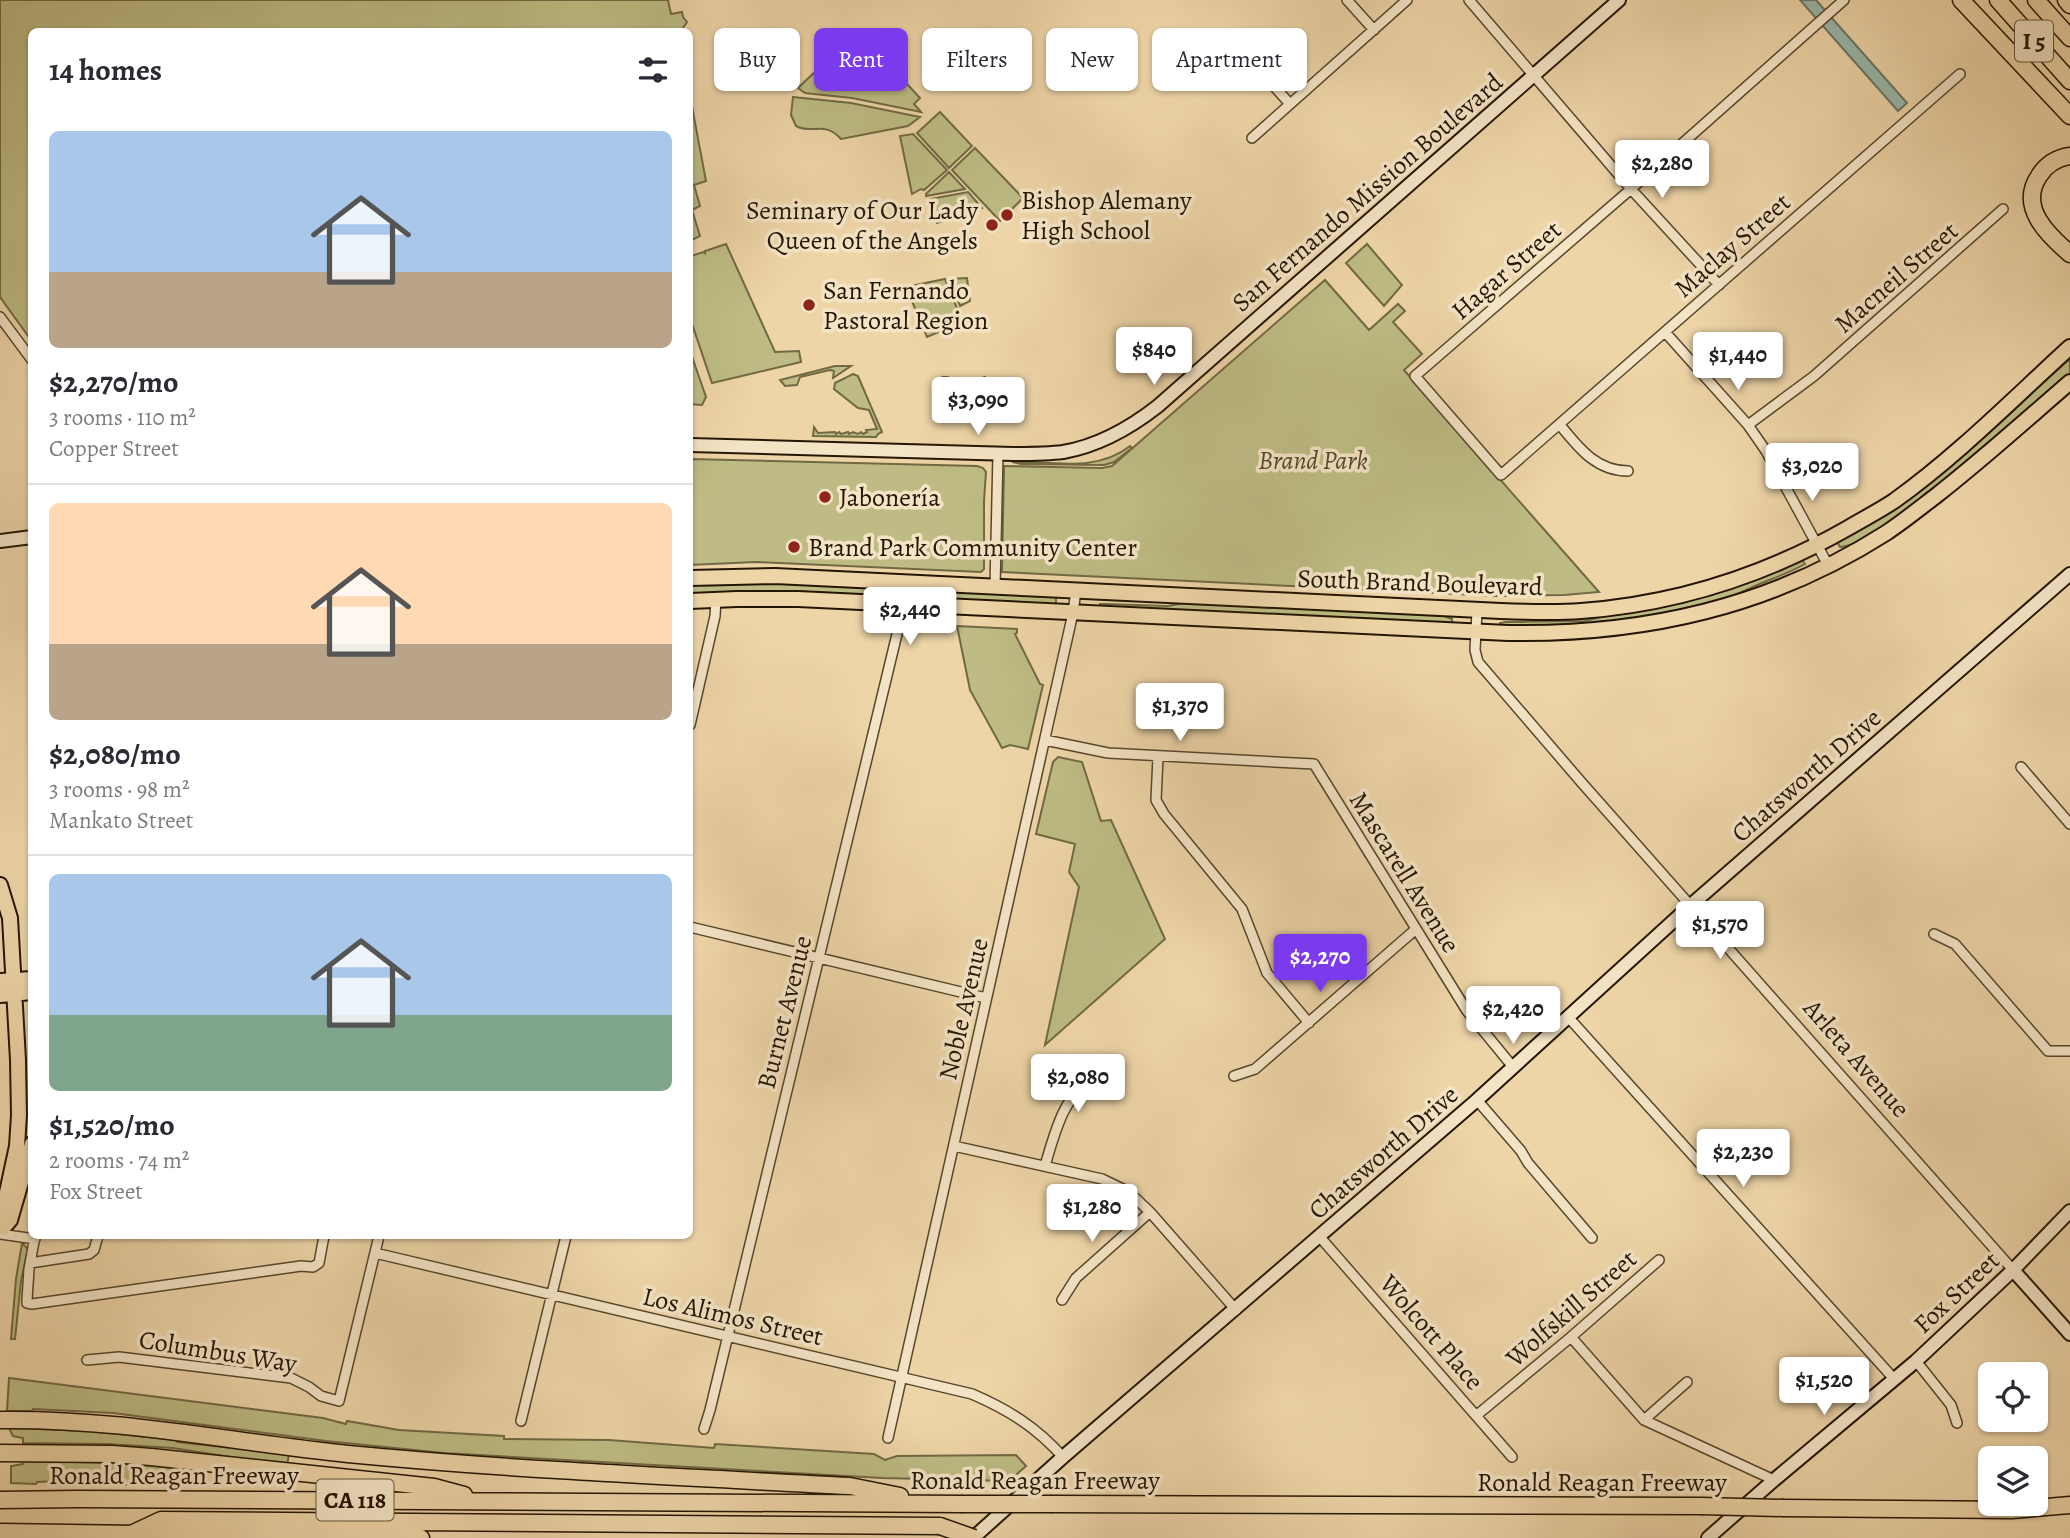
<!DOCTYPE html>
<meta charset="utf-8">
<style>
body{margin:0;font-family:Alegreya,serif;background:#f2f2f3;color:#2b2b33;height:100vh;display:flex;flex-direction:column;font-size:26px;white-space:nowrap}
*{box-sizing:border-box;margin:0}
p{font-size:23px;color:#7c7c81}
.icon{flex:none;width:38px;height:38px;fill:none;stroke:currentColor;stroke-width:2;stroke-linecap:round;stroke-linejoin:round}
.map{position:relative;flex:1;overflow:hidden}
.panel{position:absolute;left:28px;top:28px;width:665px;height:1211px;display:flex;flex-direction:column;background:#fff;border-radius:10px;box-shadow:0 2px 5px #0004}
.panel>*{flex:none}
.top-card{position:absolute;left:714px;top:28px;width:665px;height:63px;display:flex;gap:14px}
.buttons{position:absolute;left:1978px;top:1362px;display:grid;gap:14px}
.buttons a{display:grid;place-items:center;width:70px;height:70px;border-radius:10px;background:#fff;box-shadow:0 2px 5px #0004;font-size:35px}
.price{position:absolute;translate:-50% -60px;padding:0 16px;border-radius:7px;background:#fff;color:#222;font-size:23px;line-height:46px;filter:drop-shadow(0 2px 4px #0008)}
.price::after{content:'';position:absolute;left:50%;top:42px;width:21px;height:16px;margin-left:-10px;background:inherit;clip-path:polygon(0 0,100% 0,50% 100%)}
.price.on{background:#7c3aed;color:#fff}
ul{padding:0;list-style:none}
li{display:grid;align-content:center;gap:14px;height:371px;padding:0 21px}
li+li{border-top:2px solid #e1e1e2}
li span{display:grid;place-items:center;height:217px;border-radius:10px;color:#555}
li>.icon{margin-inline-start:auto}
span .icon{width:126px;height:126px;fill:#fffc;stroke-width:1}
li b{font-size:30px}
h2{display:flex;justify-content:space-between;align-items:center;height:84px;padding:0 21px;font-size:30px}
.tag{padding:0 24px;border-radius:10px;background:#fff;box-shadow:0 2px 5px #0004;font-size:24px;line-height:63px}
.tag.on{background:#7c3aed;color:#fff}
.map>svg:first-child{display:block}
.green{fill:#bebc84;stroke:#716943;stroke-width:2}
.water{fill:#99b8ab;stroke:#6a7767;stroke-width:2}
.lines{fill:none;stroke-linecap:round;stroke-linejoin:round}
.street-casing{stroke:#56462c;stroke-width:12}
.secondary-casing{stroke:#241602;stroke-width:16}
.primary-casing{stroke:#241602;stroke-width:18}
.highway-casing{stroke:#241602;stroke-width:19}
.street{stroke:#f4e4c6;stroke-width:9}
.secondary{stroke:#f4e4c6;stroke-width:12}
.primary{stroke:#eed5a8;stroke-width:14}
.highway{stroke:#eed5a8;stroke-width:16}
.highway-bridge-casing{stroke:#241602;stroke-width:19;stroke-linecap:butt}
.highway-bridge{stroke:#eed5a8;stroke-width:16}
.poi-dot{fill:#8f2418;stroke:#f4e4c6;stroke-width:2.5}
.labels{text-anchor:middle;stroke-width:7;stroke-linejoin:round;paint-order:stroke}
.shield{fill:#f4e4c6;stroke:#62543d;stroke-width:2}
.shield-label{font-size:24px;font-weight:bold;fill:#241602}
.street-label{font-size:26px;fill:#241602;stroke:#f4e4c6}
.poi-label{font-size:26px;fill:#241602;stroke:#f4e4c6;text-anchor:start}
.park-label{font-size:26px;font-style:italic;fill:#524829;stroke:#f4e4c6}
</style>
<div class="map">
<svg width="2070" height="1538" viewBox="0 0 2070 1538">
<rect width="100%" height="100%" fill="#eed5a8"/>
<filter id="stains"><feTurbulence type="fractalNoise" baseFrequency=".00286" numOctaves="4"/><feColorMatrix values="0 0 0 0 .2 0 0 0 0 .09 0 0 0 0 .02 0 0 0 .5 -.17"/></filter>
<radialGradient id="worn" r=".72"><stop offset=".6" stop-color="#630" stop-opacity="0"/><stop offset="1" stop-color="#630" stop-opacity=".3"/></radialGradient>
<path class="green" d="M0 0H668L671 14 682 12 683 17 687 22 680 32H32L31 340 0 297Z
M858 31 920 98 914 104 921 112 852 98 805 93 798 88Z
M690 96 706 181 694 185 700 206 692 210 700 236 690 241Z
M793 97 851 103 920 117 908 126 841 139C824 120 813 135 796 126L791 115Z
M940 112 972 146 949 168 917 133Z
M913 134 947 170 924 190 921 189 912 194 900 136Z
M975 148 1023 198 1000 221 952 170Z
M949 172 965 189 926 196V194Z
M968 192 982 208 937 223 934 208H931L930 199Z
M726 244 775 352 799 351 801 362 712 383 690 318V257L691 258V256L704 252 705 253V251Z
M1367 244 1402 285 1384 306 1346 263Z
M967 278 970 301 960 306 949 279Z
M945 279 959 313 953 318V326L927 337 906 287Z
M1325 280 1369 330 1398 304 1405 311 1393 322 1422 354 1404 370 1599 592 1564 595 1497 596 1002 572 1004 466 1102 468 1112 466Z
M690 351 706 397 702 405 690 404Z
M2070 359V374C2011 425 1954 482 1887 524 1872 534 1858 545 1840 547L1837 542C1923 493 1996 424 2070 359Z
M835 366H851L833 378 834 371 830 370 800 377 797 385 785 386 780 380Z
M853 374 858 376 882 432 878 434 876 437 813 436 814 427 818 433 835 432 836 434 839 432 841 434 848 432 849 434 853 432 858 434 861 432 863 434 867 432 866 430 877 429 869 410 858 408 834 389 835 383Z
M943 377H948L956 386 985 377 991 391 949 390Z
M1130 446 1132 448 1114 462 1104 465 1021 464 1012 462C1052 461 1096 473 1130 446Z
M690 459 977 466 983 468 986 472 984 501V569L981 572 756 562 690 565Z
M1802 560 1805 564C1780 578 1753 584 1729 599L1624 623 1499 628 1500 623 1505 622 1584 621 1718 592 1768 575Z
M778 582 1051 596 1056 598V606L690 596V585L718 583Z
M1190 602 1442 615 1452 619V625L1100 608V604H1105L1168 606Z
M957 626 1017 629V633L1015 634 1040 684 1043 685 1028 749 1010 745 1002 748 970 690Z
M1058 757 1082 762 1101 821 1111 820 1165 939 1045 1045 1079 887 1069 872 1075 844 1036 834 1053 762Z
M22 1243 28 1249 21 1281 15 1339H11L16 1279Z
M9 1378 323 1418 346 1424 347 1421 399 1430 504 1436V1439L609 1440 714 1448 715 1444 874 1454 885 1460 897 1456 1016 1455 1026 1466 1009 1481 882 1478 444 1453 326 1441 113 1413 33 1409 32 1411H7Z
M9 1428 90 1431 176 1440 177 1442 289 1454 287 1466 173 1448 107 1444 23 1443V1438L13 1436Z
M24 1461 119 1463 200 1470 198 1485 84 1484 81 1480 37 1482 36 1484 11 1483V1466L23 1464Z"/>
<path class="water" d="M1800 0H1816L1907 103 1898 111Z"/>
<g class="lines">
<defs>
<path id="street" d="M1347 0 1374 30
M1469 0 1631 189 1719 285
M1844 0 1631 189 1415 376 1501 475 1960 74
M1255 65 1290 104
M1252 138 1407 0
M0 317 32 360
M1665 332 1748 425 1766 451 1828 565
M1560 425C1579 448 1596 471 1628 471
M1748 425 1814 376 2003 209
M995 586 998 454
M1477 611 1475 650 1478 662 1582 783 2013 1270
M690 725 715 616 716 599
M1045 740 1108 753 1314 764 1467 1011 1513 1067
M1158 757 1156 800 1164 814 1242 909 1267 973 1309 1023
M2021 767 2070 824
M690 927 986 998
M1934 934 1955 944 2048 1051H2070
M1569 1018 1895 1380
M1234 1076 1255 1069 1416 929
M1477 1100 1521 1151 1528 1163 1592 1238
M954 1146 1102 1179 1129 1192 1150 1212 1236 1310
M1045 1166C1055 1131 1064 1095 1096 1073 1102 1069 1110 1067 1116 1064
M0 1234 35 1239
M35 1236 29 1269 27 1300V1303L32 1304 301 1266 313 1267 319 1263 324 1236
M1319 1236 1512 1457
M375 1253 972 1394C1009 1410 1036 1427 1063 1457
M30 1263 89 1254 94 1250 98 1236
M1062 1300 1076 1278 1150 1212
M1571 1337 1644 1420 1774 1480
M87 1360 119 1357 291 1378 309 1387 321 1396 339 1401 379 1236
M1916 1361 1951 1405 1957 1423
M1477 1415 1571 1337 1659 1260
M1644 1420 1687 1382
M521 1421 566 1236
M704 1429 710 1410 904 605
M888 1438 1073 613 1076 590"/>
<path id="secondary" d="M690 445 1013 454C1029 454 1047 454 1063 452 1098 446 1130 428 1158 406L1619 0
M0 541 32 537
M2013 1270 2070 1334
M973 1538 1063 1457 1477 1100 1691 905 2070 574
M1708 1538 1774 1480 1916 1361 2013 1270 2070 1211"/>
<path id="primary" d="M690 578 775 576 1501 611C1527 612 1554 613 1581 611 1675 604 1766 575 1848 528 1863 519 1879 511 1894 501 1957 456 2013 399 2070 347
M690 601 737 599H798L1508 633C1645 635 1770 607 1886 533 1904 521 1920 508 1937 495 1983 459 2026 420 2070 382
M0 885 10 918 18 1060 19 1115 17 1146 0 1225
M0 981 32 979
M0 995 32 992
M3 1228 10 1220 32 1144"/>
<path id="highway" d="M1961 0 2070 116
M1998 0 2070 81
M2036 0 2070 38
M2066 0 2070 5
M2070 156C2056 158 2046 165 2039 176 2018 207 2048 235 2070 254
M0 1420C117 1418 232 1442 348 1454 515 1470 683 1477 850 1486L900 1496
M0 1453 112 1454 151 1457 434 1487 464 1495
M0 1500 78 1499 961 1504
M1052 1504 1701 1506
M1784 1508 2012 1510 2070 1505
M0 1532 421 1538
M131 1534 161 1520 940 1526"/>
</defs>
<use href="#street" class="street-casing"/>
<use href="#secondary" class="secondary-casing"/>
<use href="#primary" class="primary-casing"/>
<use href="#highway" class="highway-casing"/>
<use href="#street" class="street"/>
<use href="#secondary" class="secondary"/>
<use href="#primary" class="primary"/>
<use href="#highway" class="highway"/>
<defs>
<path id="highway-bridge" d="M961 1504H1052
M1701 1506 1784 1508
M940 1526 974 1538"/>
</defs>
<use href="#highway-bridge" class="highway-bridge-casing"/>
<use href="#highway-bridge" class="highway-bridge"/>
</g>
<g class="poi-dot">
<circle cx="1007" cy="215" r="7"/>
<circle cx="992" cy="225" r="7"/>
<circle cx="809" cy="305" r="7"/>
<circle cx="825" cy="497" r="7"/>
<circle cx="794" cy="547" r="7"/>
</g>
<g class="labels">
<g class="shield">
<rect x="2015" y="20.5" width="38" height="41" rx="5"/>
<rect x="316.5" y="1479.5" width="77" height="41" rx="5"/>
</g>
<g class="shield-label">
<text x="2034" y="49">I 5</text>
<text x="355" y="1508">CA 118</text>
</g>
<g class="street-label">
<text transform="translate(1367 192) rotate(-41)" y="9">San Fernando Mission Boulevard</text>
<text transform="translate(1732 245) rotate(-41)" y="9">Maclay Street</text>
<text transform="translate(1506 270) rotate(-41)" y="9">Hagar Street</text>
<text transform="translate(1896 277) rotate(-41)" y="9">Macneil Street</text>
<text transform="translate(1420 582) rotate(2)" y="9">South Brand Boulevard</text>
<text transform="translate(1806 775) rotate(-41)" y="9">Chatsworth Drive</text>
<text transform="translate(1405 872) rotate(58)" y="9">Mascarell Avenue</text>
<text transform="translate(963 1009) rotate(-77)" y="9">Noble Avenue</text>
<text transform="translate(784 1012) rotate(-76)" y="9">Burnet Avenue</text>
<text transform="translate(1857 1058) rotate(49)" y="9">Arleta Avenue</text>
<text transform="translate(1383 1152) rotate(-41)" y="9">Chatsworth Drive</text>
<text transform="translate(1956 1292) rotate(-43)" y="9">Fox Street</text>
<text transform="translate(1571 1308) rotate(-41)" y="9">Wolfskill Street</text>
<text transform="translate(733 1316) rotate(13)" y="9">Los Alimos Street</text>
<text transform="translate(1432 1332) rotate(49)" y="9">Wolcott Place</text>
<text transform="translate(218 1351) rotate(9)" y="9">Columbus Way</text>
<text x="174" y="1484">Ronald Reagan Freeway</text>
<text x="1035" y="1489">Ronald Reagan Freeway</text>
<text x="1602" y="1491">Ronald Reagan Freeway</text>
</g>
<g class="poi-label">
<text x="1021" y="209">Bishop Alemany<tspan x="1021" dy="30">High School</tspan></text>
<text x="978" y="219" text-anchor="end">Seminary of Our Lady<tspan x="978" dy="30">Queen of the Angels</tspan></text>
<text x="823" y="299">San Fernando<tspan x="823" dy="30">Pastoral Region</tspan></text>
<text x="839" y="506">Jabonería</text>
<text x="808" y="556">Brand Park Community Center</text>
</g>
<g class="park-label">
<text x="1313" y="469">Brand Park</text>
</g>
</g>
<rect width="100%" height="100%" filter="url(#stains)"/>
<rect width="100%" height="100%" fill="url(#worn)"/>
</svg>
<div class="buttons">
<a><svg class="icon" aria-label="locate" viewBox="0 0 24 24"><circle cx="12" cy="12" r="6"/><path d="M12 2v4M12 18v4M2 12h4M18 12h4"/></svg></a>
<a><svg class="icon" aria-label="layers" viewBox="0 0 24 24"><path d="M12 4l9 5-9 5-9-5zM3 14l9 5 9-5"/></svg></a>
</div>
<b class="price" style="left:1662px;top:200px">$2,280</b>
<b class="price" style="left:1154px;top:387px">$840</b>
<b class="price" style="left:1738px;top:392px">$1,440</b>
<b class="price" style="left:978px;top:437px">$3,090</b>
<b class="price" style="left:1812px;top:503px">$3,020</b>
<b class="price" style="left:910px;top:647px">$2,440</b>
<b class="price" style="left:1180px;top:743px">$1,370</b>
<b class="price" style="left:1720px;top:961px">$1,570</b>
<b class="price on" style="left:1320px;top:994px">$2,270</b>
<b class="price" style="left:1513px;top:1046px">$2,420</b>
<b class="price" style="left:1078px;top:1114px">$2,080</b>
<b class="price" style="left:1743px;top:1189px">$2,230</b>
<b class="price" style="left:1092px;top:1244px">$1,280</b>
<b class="price" style="left:1824px;top:1417px">$1,520</b>
<div class="top-card">
<a class="tag">Buy</a>
<a class="tag on">Rent</a>
<a class="tag">Filters</a>
<a class="tag">New</a>
<a class="tag">Apartment</a>
</div>
<section class="panel">
<h2>14 homes<svg class="icon" aria-label="filters" viewBox="0 0 24 24"><path d="M4 7h16M4 17h16"/><circle cx="9" cy="7" r="2"/><circle cx="15" cy="17" r="2"/></svg></h2>
<ul>
<li><span style="background:linear-gradient(#a9c7e8 65%,#b9a48a 0)"><svg class="icon" aria-label="home" viewBox="0 0 24 24"><path d="M3 11l9-7 9 7M6 9v11h12V9"/></svg></span><div><b>$2,270/mo</b><p>3 rooms · 110 m²</p><p>Copper Street</p></div></li>
<li><span style="background:linear-gradient(#ffd9b3 65%,#b9a48a 0)"><svg class="icon" aria-label="home" viewBox="0 0 24 24"><path d="M3 11l9-7 9 7M6 9v11h12V9"/></svg></span><div><b>$2,080/mo</b><p>3 rooms · 98 m²</p><p>Mankato Street</p></div></li>
<li><span style="background:linear-gradient(#a9c7e8 65%,#7fa58c 0)"><svg class="icon" aria-label="home" viewBox="0 0 24 24"><path d="M3 11l9-7 9 7M6 9v11h12V9"/></svg></span><div><b>$1,520/mo</b><p>2 rooms · 74 m²</p><p>Fox Street</p></div></li>
</ul>
</section>
</div>
